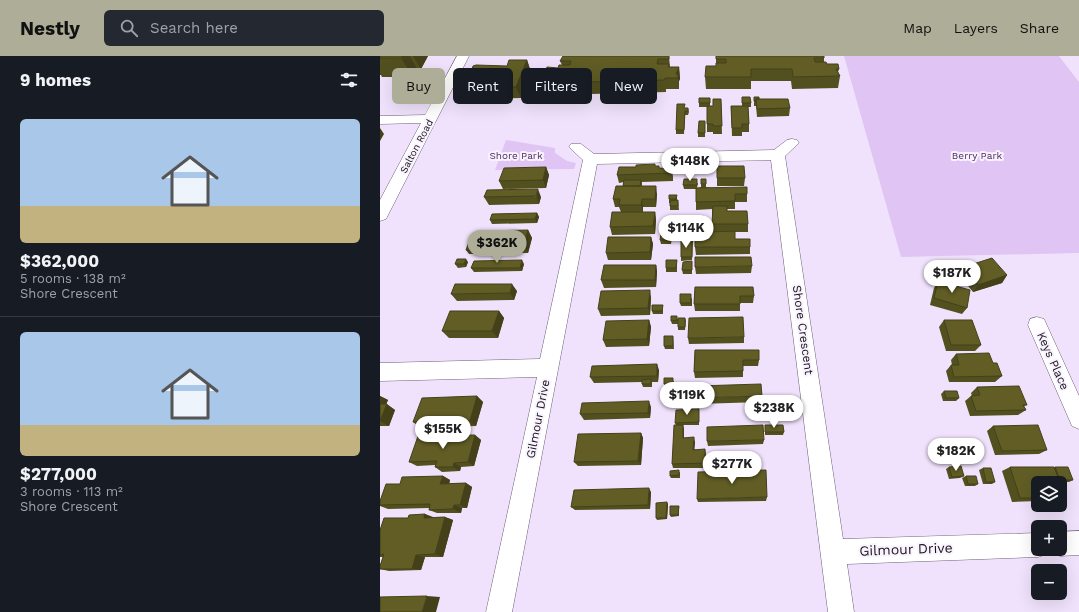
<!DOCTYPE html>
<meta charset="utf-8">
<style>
body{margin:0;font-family:"Work Sans",sans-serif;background:#242831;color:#f1f3f6;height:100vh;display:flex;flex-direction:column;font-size:15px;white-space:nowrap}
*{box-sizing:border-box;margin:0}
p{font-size:13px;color:#9ea1a6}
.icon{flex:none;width:22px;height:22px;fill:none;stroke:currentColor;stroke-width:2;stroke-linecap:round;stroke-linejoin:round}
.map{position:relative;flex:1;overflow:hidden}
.panel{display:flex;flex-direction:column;background:#171b24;width:380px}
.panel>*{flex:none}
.top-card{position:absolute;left:12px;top:12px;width:380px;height:36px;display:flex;gap:8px}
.controls{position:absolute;left:651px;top:420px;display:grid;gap:8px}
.controls a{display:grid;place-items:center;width:36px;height:36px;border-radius:6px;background:#171b24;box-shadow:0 4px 16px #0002;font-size:20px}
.price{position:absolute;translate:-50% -34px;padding:0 9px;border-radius:14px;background:#fff;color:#222;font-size:13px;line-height:26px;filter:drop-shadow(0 1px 2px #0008)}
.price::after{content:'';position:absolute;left:50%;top:24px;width:12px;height:9px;margin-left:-6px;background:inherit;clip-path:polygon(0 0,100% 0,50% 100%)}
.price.on{background:#aeae98;color:#111}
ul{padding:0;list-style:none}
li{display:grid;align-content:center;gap:8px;height:212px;padding:0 20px}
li+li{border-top:1px solid #363941}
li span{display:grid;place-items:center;height:124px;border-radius:6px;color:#555}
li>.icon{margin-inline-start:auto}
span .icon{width:72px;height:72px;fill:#fffc;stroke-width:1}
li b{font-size:17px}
h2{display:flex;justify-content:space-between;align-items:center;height:48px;padding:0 20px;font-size:17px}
.chip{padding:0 14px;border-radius:6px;background:#171b24;box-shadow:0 4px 16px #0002;font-size:14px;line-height:36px}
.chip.on{background:#aeae98;color:#111}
header{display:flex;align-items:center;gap:24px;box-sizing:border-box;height:56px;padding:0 20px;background:#aeae98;color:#111}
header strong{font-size:19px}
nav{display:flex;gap:22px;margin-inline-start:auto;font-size:14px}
.search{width:280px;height:36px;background:#242831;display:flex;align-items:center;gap:10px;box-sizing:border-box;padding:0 14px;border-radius:6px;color:#9ea1a6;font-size:15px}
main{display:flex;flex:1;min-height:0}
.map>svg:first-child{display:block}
.green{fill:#e0c5f4}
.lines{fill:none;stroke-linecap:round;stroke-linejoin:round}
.minor-casing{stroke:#6c5f76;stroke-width:1}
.minor{fill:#fff;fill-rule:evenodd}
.wall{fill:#535020}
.shaded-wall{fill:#44411a}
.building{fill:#615d25;stroke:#44411a}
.labels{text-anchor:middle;stroke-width:4;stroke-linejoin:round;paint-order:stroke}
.far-street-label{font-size:10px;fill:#19131d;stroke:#f9f3fe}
.far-park-label{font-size:10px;fill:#4e2a66;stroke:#f9f3fe}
.street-label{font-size:12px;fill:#19131d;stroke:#f9f3fe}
.near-street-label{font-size:14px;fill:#19131d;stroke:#f9f3fe}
</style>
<header>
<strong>Nestly</strong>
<div class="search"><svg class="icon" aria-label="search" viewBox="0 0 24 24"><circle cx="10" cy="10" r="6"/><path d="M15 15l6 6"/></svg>Search here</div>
<nav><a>Map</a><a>Layers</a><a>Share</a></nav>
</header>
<main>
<section class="panel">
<h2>9 homes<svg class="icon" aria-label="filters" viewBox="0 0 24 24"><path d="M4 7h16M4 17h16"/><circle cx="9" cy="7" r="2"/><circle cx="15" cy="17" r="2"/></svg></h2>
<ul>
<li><span style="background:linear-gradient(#a9c7e8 70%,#c2b280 0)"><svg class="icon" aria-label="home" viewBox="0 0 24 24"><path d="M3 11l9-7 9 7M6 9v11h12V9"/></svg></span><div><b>$362,000</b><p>5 rooms · 138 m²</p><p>Shore Crescent</p></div></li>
<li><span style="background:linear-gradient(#a9c7e8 75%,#c2b280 0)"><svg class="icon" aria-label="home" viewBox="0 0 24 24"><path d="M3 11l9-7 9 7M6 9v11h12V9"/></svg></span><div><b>$277,000</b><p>3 rooms · 113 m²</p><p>Shore Crescent</p></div></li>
</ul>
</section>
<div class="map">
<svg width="699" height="556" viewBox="0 0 699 556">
<rect width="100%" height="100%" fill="#f0e2fc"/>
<path class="green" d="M464 0H679L699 26V197L521 201Z
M126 84 175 92V97L187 105 196 107 194 113 115 114Z"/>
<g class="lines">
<defs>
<path id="minor" d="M77 0H89L8 159 6 163 0 165V144L41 67 0 68V60L45 59Z
M412 83 417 84 419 87 405 100 463 483 658 477V493H669L667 498 658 501 467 508 474 556H448L391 104 217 108 132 556H106L157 321 0 325V307L160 303 203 104 189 91 191 88H201L214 98 394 94 407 84Z
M657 261 664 263 699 340V373L692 370 648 269 650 263Z
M699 475V499L680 500 671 497 670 493H680V476Z"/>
</defs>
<use href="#minor" class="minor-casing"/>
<use href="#minor" class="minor"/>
</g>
<path class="wall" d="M0 0H48L41 13H37L33 21H2L1 19H0Z
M289 0 290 11H299L300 23 299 25V33H286V36L212 38 211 35 167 34 164 22 167 17 166 14 178 12 182 9 180 5Z
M444 2V6L447 8 459 13 458 16 460 20 458 32 412 33 411 25H371V33H326L325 21 336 10V3Z
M147 4 151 16 141 42 87 43 82 31 127 10Z
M362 41 371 47V51H368L369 68V76H362V80H352L351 50H362Z
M374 41 410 52 409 60 377 61 376 50H374Z
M330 42V50H333L341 43 342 78H333V76H327V51H319V47Z
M305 52H308L309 56 308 59H305L304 78H296V74Z
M325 65V81H318V77Z
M276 110 280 112 292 113 293 121V125L262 126V130L277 138 276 151H263V156H275L276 164 275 178 232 179 230 171 241 156 239 151H235L233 143 243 130 244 126 239 127 237 119Z
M337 110 365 122 364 130H337Z
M166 111 169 119 166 132 123 133 119 125Z
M326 123V131L367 138V146H355V153H347V155L368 168V176H355V183L370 191V198L316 199 315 191 330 183 333 176 332 153 316 154V133H304L303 129 318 127 317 132 321 131V128Z
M107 134 161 141 159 148 109 149 104 141Z
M297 139V144H298L299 154H290V147H289V143Z
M157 157 159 161 157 167 112 168 110 164Z
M324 160V172H315V168Z
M148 174 152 182 148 197H104L100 191 98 198H89L86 194 100 188Z
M291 178 292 182 291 188H281L280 184Z
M303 178H313V187L312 204 301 205V201L303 185Z
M271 181 273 188 271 204H228L226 197Z
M88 206 86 211 78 212 75 208Z
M144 208 142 215 94 216 91 212Z
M297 208V216H286V212Z
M276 209 277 216 276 231 224 232 221 224Z
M312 209V218H303L302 214Z
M372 210 371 217 316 218 315 211Z
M584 211 627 219 622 227 593 236 579 219Z
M558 225 587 252 582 258 550 249 554 232Z
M315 231 374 240 373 247H360V255H315L314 248Z
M137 235 134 244 77 245 71 238Z
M271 241 270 259 221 260 218 253Z
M312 242V250H301L300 247Z
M283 253V258H273L272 255Z
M119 255 124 262 118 282H69L62 275Z
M305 262 306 265 305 274H298V271Z
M298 263V268H292L291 265Z
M269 264 271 271 269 290 226 291 223 284Z
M564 264 601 289 595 295H566L559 271Z
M293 280 294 293H285L284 290Z
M364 281V287L309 288 308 282Z
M315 294 379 304 378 310H363V321L315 322 314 316Z
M576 298 613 307 622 320 615 326H569L566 315 571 309H572L571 304Z
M279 314 278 326H272V331H263L262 328V326L214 327 210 321Z
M294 325V331H285L284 328Z
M597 331 647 349 644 350 646 354 638 359 590 360 585 345 591 340H592L591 337Z
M564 335 579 342 576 345H563L561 338Z
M0 340 8 344 6 348 15 354 9 370H0Z
M97 340 103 346 96 370 41 372 33 366Z
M382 340 381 346 318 348 317 342Z
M271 351 270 362 204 364 200 358Z
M319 356V369H303L304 374V382L315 386 314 393 326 398V412H293L292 408 296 369 295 367Z
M385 369 404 376 403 379H385Z
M613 370 667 394 659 398 615 399 607 375Z
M261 377 263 382 261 409 198 410 194 406Z
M95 379 101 384 94 410 81 411 80 415 62 416 55 411V409L37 410 29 406Z
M384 384 383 388 328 390 327 385Z
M569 411 584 420 580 422 569 423 566 413Z
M630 411H675L693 424 689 426H680L686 441 680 444V427H658V445L632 446 622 415Z
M603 412 615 426 612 428H603L599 414Z
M300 416V422H291L290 420Z
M63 420 70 424 69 428 86 427 92 431 87 452H82L81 457H57L49 454V452L8 453 0 450V445L20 428Z
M586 420 598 428 595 430H585L582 422Z
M271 436 270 453 195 454 191 451Z
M387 441 386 445 318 446 317 443Z
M288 448 287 463 277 464 276 462Z
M299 451V460L291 461 290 459Z
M45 458 53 462 65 461 73 464 63 501H45L41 514 9 515 0 513 3 501H0V474L28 462Z"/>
<path class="shaded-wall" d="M22 0H30L37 13 33 21 21 2Z
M33 0H48L41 13Z
M147 4 151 16 141 42 136 31Z
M299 11 300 23 299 25V33L298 22 296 18Z
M0 72 4 78 0 85Z
M166 111 169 119 166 132 163 124Z
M276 130 277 138 276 151 275 143Z
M158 133 161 141 159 148 156 140Z
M262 143 263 151V156L261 149Z
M275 156 276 164 275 178 273 170Z
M157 157 159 161 157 167 155 163Z
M148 174 152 182 148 197 144 189Z
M271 181 273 188 271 204 270 196Z
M98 186 100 190H99L100 191 98 198 95 194Z
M86 203 88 206 86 211 84 208Z
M142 204 144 208 142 215 140 212Z
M276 209 277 216 276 231 275 224Z
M627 219 622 227 593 236 598 229Z
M132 228 137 235 134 244 130 237Z
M270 234 271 241 270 259 268 252Z
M119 255 124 262 118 282 112 275Z
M269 264 271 271 269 290 267 283Z
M277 308 279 314 278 326 277 320Z
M0 340 8 344 4 354 0 351Z
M97 340 103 346 96 370 90 365Z
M269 345 271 351 270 362 268 357Z
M7 348 15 354 9 370 0 365Z
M303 369 304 374V386L303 382Z
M261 377 263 382 261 409 258 405Z
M95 379 101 384 94 410 88 406Z
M314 381 315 386 314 398 313 394Z
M325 393 326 398V412L325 407Z
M74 407 81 411 80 415 73 411Z
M63 420 70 424 68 432 60 428Z
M86 427 92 431 87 452 80 449Z
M269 432 271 436 270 453 268 449Z
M287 446 288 448 287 463 286 462Z
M74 449 82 452 81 457 73 453Z
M45 458 53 461 52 465 44 462Z
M65 461 73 464 63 501 55 498Z
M36 499 45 501 41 514 32 513Z
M47 540 60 541 56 556H42Z"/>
<path class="building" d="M0 0H22L21 2H0Z
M183 0H289V3H278L277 8H289L288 11H299L296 18H298V22H285V24L209 26 210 23 164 22 168 14H166L167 11 178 12 179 9H190L191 5H180Z
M336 0H444V2H434L435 6H446L447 8H458L459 13H456L460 20 413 21 412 13H371V21H325L326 10H336V7H346V3H336Z
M129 4H147L136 31H82L89 17H91L93 10 96 9 127 10Z
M362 41H370L371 47H362Z
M374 41H379V43H376V45H374Z
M319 42H330V47H319Z
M333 43H341L342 70H333V68H327V50H333Z
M376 43H408L410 52 377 53Z
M297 48H305L304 52H308V55H305L304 74H296Z
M351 50H368L369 68H362V72H352Z
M319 65H325V77H318Z
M275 108V110H279V112L292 113V117L237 119 239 111H256V109Z
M337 110H364L365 122H337Z
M166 111 163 124 119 125 124 112Z
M304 123H317V129H303Z
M321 123H326V128H321Z
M244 124H261L260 130H243Z
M236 130H276L275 143H262L261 149H239L240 143H233Z
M367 131V138H355V145L316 146V132Z
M158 133 156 140 104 141 107 134Z
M289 139H297L296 143H289Z
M298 144V150H290V145Z
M333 150H347V155H367L368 168H332Z
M232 156H275L273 170 230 171Z
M157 157 155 163 110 164 112 158Z
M315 160H324V168H315Z
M148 174 144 189 99 190 104 175Z
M355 175V183H370V191H315V183H330V176Z
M281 178H291V184H280Z
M303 178H313V184H303Z
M228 181H271L270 196 226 197Z
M301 185H312V201H301Z
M89 186H98L95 194H86Z
M315 201H371L372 210 315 211Z
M612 202 627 219 598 229 584 211Z
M77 203H86L84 208H75Z
M142 204 140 212H91L94 205Z
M286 204H297L296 212H286Z
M312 205V214H302L303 206Z
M224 209H276L275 224H221Z
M558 225 590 234 587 252 554 242Z
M75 228H132L130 237 71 238Z
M315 231H373L374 240H360V248H314Z
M270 234 268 252 218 253 221 235Z
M300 238H311V247H300Z
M272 249H283L282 255H272Z
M70 255H119L112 275H62Z
M291 260H297V264L291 265Z
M363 261 364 281 308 282 309 262Z
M298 262H305V271H298Z
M269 264 267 283 223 284 226 265Z
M564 264H592L601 289H571Z
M284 280H293V290H284Z
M315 294H379V304H363V315L314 316Z
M609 297 613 307H617L622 320 574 321 571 309H579L576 298Z
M277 308V320L210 321 212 310Z
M284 322H293V328H284Z
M271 323V328H262V324Z
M381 328 382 340 317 342V330Z
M639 330 647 349H643L646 354 596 355 591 340 600 339 597 331Z
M564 335H577L579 342H566Z
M97 340 90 365 33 366 42 342Z
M269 345 268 357 200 358 202 347Z
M0 348H7L0 365Z
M319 353V366L295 367 296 354Z
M294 369H303V382L314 381 313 394 325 393V407L292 408Z
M383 369 384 384 327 385V371Z
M385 369H403L404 376H385Z
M658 369 667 394 622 395 613 370Z
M261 377 258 405 194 406 198 378Z
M95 379 88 406 74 407 73 411H55L57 405 29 406 38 380Z
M581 410 584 420 572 421 569 411Z
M630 411H674L686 441 680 442V427H658V442H640Z
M675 411H688L693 424H680Z
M603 412H611L615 426H606Z
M299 414V419L290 420V415Z
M386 414 387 441 317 443 318 416Z
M63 420 60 428 86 427 80 449H74L73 453 49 454 50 448 0 449V445L6 428H20L22 421Z
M586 420H596L598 428H588Z
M269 432 268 449 191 451 194 434Z
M287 446 286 462H276V447Z
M290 450H299L298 459H290Z
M45 458 44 462 65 461 55 498 36 499 32 513H0V510L4 498 0 499V474L4 462H28L29 459Z
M47 540 42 556H0V541Z"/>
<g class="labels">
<g class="far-street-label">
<text transform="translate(36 90) rotate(-62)" y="4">Salton Road</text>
</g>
<g class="far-park-label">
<text x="136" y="103">Shore Park</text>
<text x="597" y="103">Berry Park</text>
</g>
<g class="street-label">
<text transform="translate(423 274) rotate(82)" y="4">Shore Crescent</text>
<text transform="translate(673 305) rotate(66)" y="4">Keys Place</text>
<text transform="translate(158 363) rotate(-79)" y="4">Gilmour Drive</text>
</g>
<g class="near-street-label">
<text transform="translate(526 493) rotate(-2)" y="5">Gilmour Drive</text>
</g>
</g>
</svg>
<div class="controls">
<a><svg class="icon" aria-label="layers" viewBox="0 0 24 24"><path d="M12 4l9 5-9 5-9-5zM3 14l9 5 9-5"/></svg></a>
<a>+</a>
<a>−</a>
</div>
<b class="price" style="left:310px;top:126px">$148K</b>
<b class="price" style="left:306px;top:193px">$114K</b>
<b class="price on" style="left:117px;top:208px">$362K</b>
<b class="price" style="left:572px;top:238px">$187K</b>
<b class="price" style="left:307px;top:360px">$119K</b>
<b class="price" style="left:394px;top:373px">$238K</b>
<b class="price" style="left:63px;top:394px">$155K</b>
<b class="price" style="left:576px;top:416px">$182K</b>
<b class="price" style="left:352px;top:429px">$277K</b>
<div class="top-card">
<a class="chip on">Buy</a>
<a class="chip">Rent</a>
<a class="chip">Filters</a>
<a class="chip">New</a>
</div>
</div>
</main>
